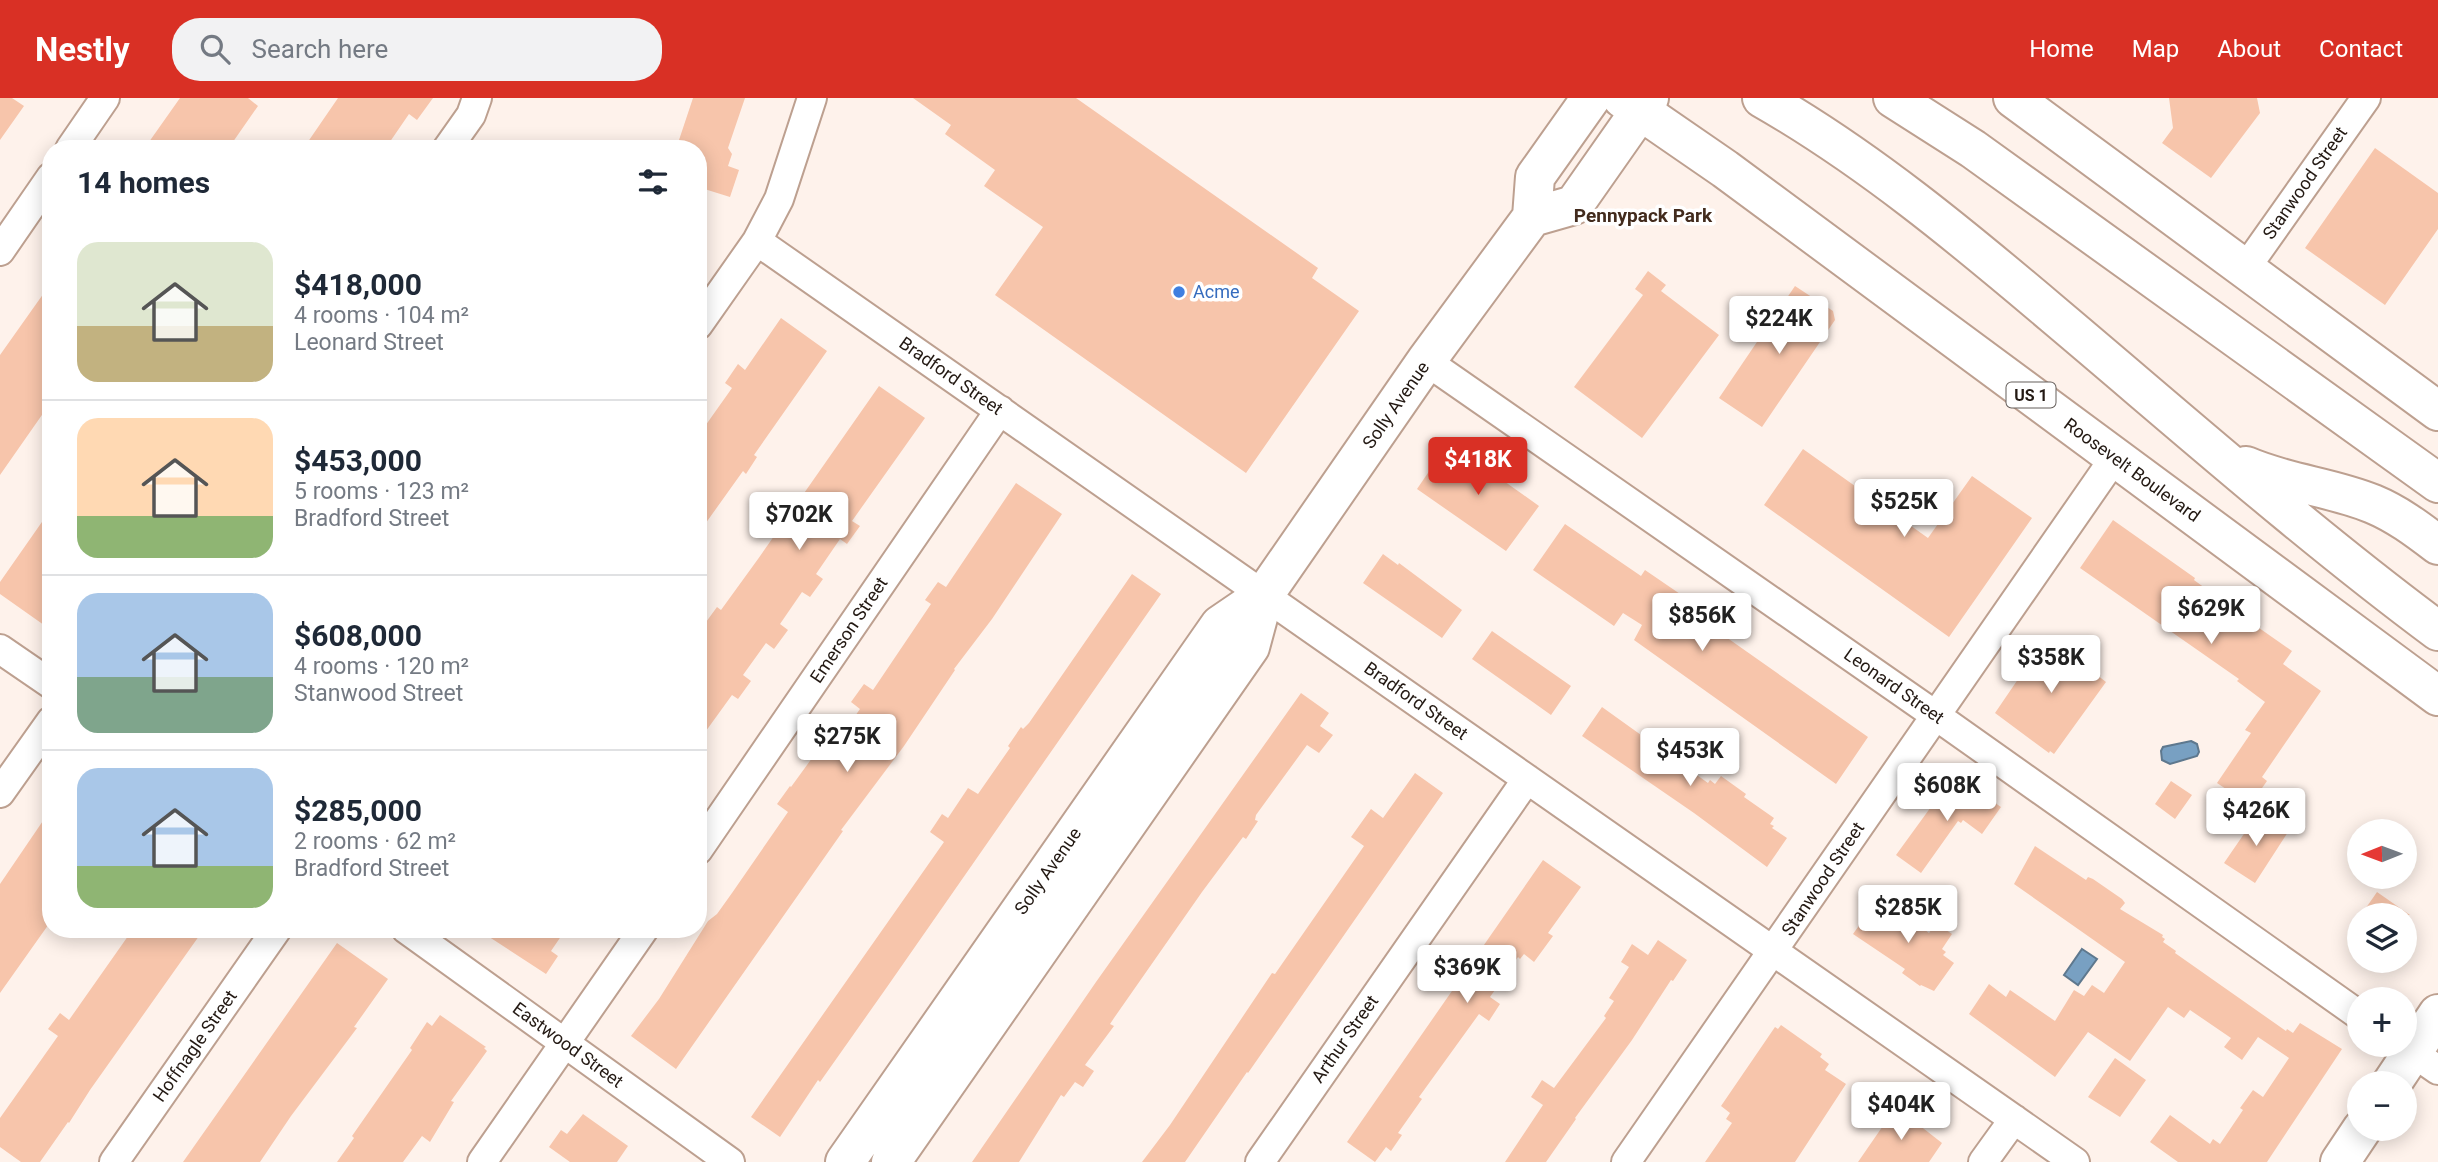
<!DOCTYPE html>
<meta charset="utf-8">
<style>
body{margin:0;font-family:Roboto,sans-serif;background:#f2f2f3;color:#1f2937;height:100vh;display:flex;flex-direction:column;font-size:26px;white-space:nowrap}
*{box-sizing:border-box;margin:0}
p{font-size:23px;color:#747a83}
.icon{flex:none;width:38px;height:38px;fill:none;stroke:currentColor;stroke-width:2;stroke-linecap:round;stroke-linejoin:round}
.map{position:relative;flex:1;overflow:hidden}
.drawer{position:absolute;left:42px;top:42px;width:665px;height:798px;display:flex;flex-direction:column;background:#fff;border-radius:28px;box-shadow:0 4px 18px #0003}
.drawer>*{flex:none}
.needle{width:46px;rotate:269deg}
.fabs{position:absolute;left:2347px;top:721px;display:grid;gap:14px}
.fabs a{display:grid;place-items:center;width:70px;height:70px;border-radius:50%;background:#fff;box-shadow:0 4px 18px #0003;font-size:35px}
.price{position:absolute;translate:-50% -60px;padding:0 16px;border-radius:7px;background:#fff;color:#222;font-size:23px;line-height:46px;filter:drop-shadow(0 2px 4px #0008)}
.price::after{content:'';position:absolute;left:50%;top:42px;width:21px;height:16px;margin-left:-10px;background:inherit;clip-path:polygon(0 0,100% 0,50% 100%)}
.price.on{background:#d93025;color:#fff}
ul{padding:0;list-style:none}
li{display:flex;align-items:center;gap:21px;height:175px;padding:0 35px}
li+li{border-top:2px solid #e0e1e3}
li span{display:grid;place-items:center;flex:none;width:196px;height:140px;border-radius:21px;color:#555}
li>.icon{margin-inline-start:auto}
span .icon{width:84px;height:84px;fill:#fffc;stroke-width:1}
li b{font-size:30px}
h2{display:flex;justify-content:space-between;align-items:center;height:84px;padding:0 35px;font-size:30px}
header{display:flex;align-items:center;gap:42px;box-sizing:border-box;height:98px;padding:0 35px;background:#d93025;color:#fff}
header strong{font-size:33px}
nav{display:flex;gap:38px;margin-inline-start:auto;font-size:24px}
.search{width:490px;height:63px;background:#f2f2f3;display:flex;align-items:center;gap:18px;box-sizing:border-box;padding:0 24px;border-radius:28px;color:#747a83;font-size:26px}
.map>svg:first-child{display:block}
.water{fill:#78a0c2;stroke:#5e788e;stroke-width:2}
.building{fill:#f7c5ab}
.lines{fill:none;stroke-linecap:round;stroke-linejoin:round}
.street-casing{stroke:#bda090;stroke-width:32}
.secondary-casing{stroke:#bda090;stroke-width:42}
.highway-casing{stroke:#bda090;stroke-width:42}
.street{stroke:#fff;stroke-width:28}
.secondary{stroke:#fff;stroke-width:38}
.highway{stroke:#fff;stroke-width:38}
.shop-dot{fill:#3f7fe0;stroke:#fff;stroke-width:2.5}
.labels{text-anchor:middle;stroke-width:7;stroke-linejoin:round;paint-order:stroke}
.shield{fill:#fff;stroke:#655e5a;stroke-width:2}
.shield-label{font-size:16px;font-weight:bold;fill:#231913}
.street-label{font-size:18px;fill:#231913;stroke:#fff}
.shop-label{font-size:18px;fill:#366cbe;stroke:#fff;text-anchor:start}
.neighbourhood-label{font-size:19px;font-weight:bold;fill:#422b1d;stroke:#fff}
</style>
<header>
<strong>Nestly</strong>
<div class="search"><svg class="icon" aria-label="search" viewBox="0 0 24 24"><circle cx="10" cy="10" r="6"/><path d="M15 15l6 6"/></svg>Search here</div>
<nav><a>Home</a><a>Map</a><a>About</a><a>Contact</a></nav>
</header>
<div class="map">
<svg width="2438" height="1064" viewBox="0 0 2438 1064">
<rect width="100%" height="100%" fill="#fef2eb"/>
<path class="water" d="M2191 643 2197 646 2199 654 2197 658 2170 666 2162 662 2161 653 2163 649Z
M2082 851 2097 861 2078 887 2064 877Z"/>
<path class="building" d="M0 0H12L24 8 0 42Z
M180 0H248L258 8 228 51H144Z
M338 0H433L417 22 409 16 385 51H303Z
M693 0H745L728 50 732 56 728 68 739 72 730 99 698 89V51H676Z
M913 0H1076L1318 170 1312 180 1359 213 1246 375 995 197 1043 129 984 88 995 72 945 36 951 27Z
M2169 0H2257L2260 15 2211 80 2162 45 2173 30Z
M2375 50 2438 95V131L2385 207 2305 150Z
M1648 173 1666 187 1661 193 1719 237 1642 340 1574 289 1643 197 1635 191Z
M51 185V304L0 377V257Z
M1795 188 1833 213 1835 222 1762 329 1719 300Z
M781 220 827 253 754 357 757 359 746 376 743 373 698 436V338L732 290 725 285 738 266 745 272Z
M879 288 925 320 852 423 860 428 847 446 840 441 816 476 823 481 810 499 802 494 780 526 788 532 774 551 766 545 743 577 751 583 738 601 732 597 698 644V535L717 509 721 512 758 461Z
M1449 344 1539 408 1506 453 1417 391Z
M1803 351 1928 440 1972 378 2032 420 1949 539 1764 407Z
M1016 385 1062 416 992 521 954 571 955 572 904 648 841 732 843 733 676 971 631 938 659 901 708 823 717 816 732 795 788 714 777 706 790 688 791 689 815 656 821 660 834 644 836 645 860 611 851 604 864 586 873 592 931 506 925 502 938 484 946 489Z
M51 411V532L0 496V484Z
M2113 422 2195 480 2194 482 2213 496 2212 497 2292 553 2283 566 2321 593 2262 679 2267 683 2250 707 2217 685 2251 635 2245 632 2265 604 2237 583 2239 581 2080 470Z
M1565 426 1641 478 1645 472 1683 498 1679 506 1868 639 1836 686 1634 542 1642 527 1623 515 1614 528 1533 472Z
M1383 456 1398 467 1399 465 1462 512 1442 540 1363 485Z
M1132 476 1161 496 887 889 820 984 818 982 780 1039 751 1019 944 744 930 734 942 716 948 720 968 690 978 696 1010 650 1008 648 1021 629 1023 631 1029 625Z
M1492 533 1571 588 1551 617 1472 561Z
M2063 539 2080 551 2074 559 2106 584 2054 656 2050 653 2049 655 1995 615 2046 540 2057 548Z
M1301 595 1329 615 1320 628 1333 637 1319 655 1307 647 1256 717 1255 722 1258 723 1246 741 1243 739 1202 794 1114 920 1110 926 1114 928 1085 967 1094 973 1083 989 1075 984 1064 999 1061 997 1019 1064H972L1096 884Z
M1602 609 1708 685 1710 682 1715 686 1721 678 1746 696 1744 699 1774 720 1770 726 1774 728 1772 730 1787 740 1767 769 1694 715 1582 638Z
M1415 675 1443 695 1248 975 1247 974 1185 1064H1142L1170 1027 1272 875 1275 876 1364 748 1351 739 1371 711 1383 720Z
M1960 681 2001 709 1982 736 1963 722 1961 725 1958 723 1921 775 1896 757 1944 691 1950 695Z
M2171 683 2192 697 2175 721 2155 706Z
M51 711V823L0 895V786Z
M2259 714 2288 734 2255 785 2224 765Z
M2035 748 2086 782 2088 779 2093 781 2122 801 2125 805 2120 811 2163 837 2162 839 2165 841 2163 844 2176 853 2175 855 2286 933 2287 931 2293 935 2300 925 2342 951 2267 1064H2178L2150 1044 2170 1017 2210 1046 2213 1041 2220 1046 2243 1012 2240 1010 2253 992 2263 999 2289 960 2258 939 2242 962 2224 949 2231 940 2190 912 2184 920 2168 909 2130 963 2088 934 2055 979 1969 916 1989 886 2006 899 2010 892 2055 923 2074 892 2084 898 2092 887 2104 895 2125 864 2014 786Z
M1543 762 1581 789 1548 835 1553 838 1534 864 1524 856 1520 861 1518 859 1490 899 1500 906 1489 923 1479 916 1419 999 1422 1001 1398 1035 1402 1037 1391 1053 1386 1049 1375 1064 1347 1044Z
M2377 794 2410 817H2361Z
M1891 807 1929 835 1936 825 1952 836 1942 851 1946 854 1943 857 1954 865 1934 893 1921 887 1920 888 1902 875 1905 871 1853 836 1873 808 1885 816Z
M133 831H204L90 992 69 1025 68 1024 40 1064H21L0 1049V1020L58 938 48 931 60 915 69 922Z
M477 831H566L551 853 558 858 546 876Z
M1658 842 1687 862 1673 883 1671 882 1632 942 1575 1020 1576 1021 1546 1064H1505L1543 1007 1531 999 1542 982 1554 990 1606 920 1604 918 1614 903 1609 900 1629 869 1621 864 1632 846 1648 857Z
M337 845 388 881 354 929 357 930 291 1018 260 1064H183Z
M440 917 486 949 484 950 487 953 451 1003 454 1004 430 1044 422 1038 403 1064H337L354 1040 352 1038 412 952 410 950 427 924 432 928Z
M1781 927 1822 956 1820 959 1829 966 1825 972 1846 986 1795 1064H1705L1732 1025 1726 1021 1730 1015 1721 1008 1775 929 1778 931Z
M2115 960 2146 982 2120 1019 2088 999Z
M1896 1009 1942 1045 1929 1064H1858Z
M583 1016 628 1048 617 1064H570L549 1049 561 1032 567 1036Z"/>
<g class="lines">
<defs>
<path id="street" d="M70 51 105 0
M447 51 471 17 477 0
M757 143 2075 1064
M0 153 51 79
M2245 171 2366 0
M698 227 757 143 779 101 812 0
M1426 263 1935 617 2359 917
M0 551 51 586
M0 695 51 623
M698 752 1000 312
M406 831 730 1064
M2402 947 2438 972
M114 1064 277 831
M482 1064 644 831
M1260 1064 1527 681
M1626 1064 2115 359
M1983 1064 2014 1021"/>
<path id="secondary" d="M1532 119 1574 107 1649 0
M2392 985 2438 916
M845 1064 1220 527 1264 497 1426 263 1532 119 1535 79 1591 0
M891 1064 1250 549 1264 497
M2340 1064 2362 1031"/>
<path id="highway" d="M1622 0 1725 71 2438 598
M1762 0C1867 60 1962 139 2054 217 2181 324 2305 434 2438 533
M1893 0 1973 51 2438 385
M2013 0 2438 313
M2246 368C2287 386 2332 389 2373 406 2397 416 2417 431 2438 447"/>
</defs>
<use href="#street" class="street-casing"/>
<use href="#secondary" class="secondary-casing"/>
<use href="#highway" class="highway-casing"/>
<use href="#street" class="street"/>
<use href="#secondary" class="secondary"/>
<use href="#highway" class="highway"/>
</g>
<circle class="shop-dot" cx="1179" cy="194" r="7"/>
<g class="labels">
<rect class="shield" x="2006.5" y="284.5" width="49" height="25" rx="5"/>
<g class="shield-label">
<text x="2031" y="303">US 1</text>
</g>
<g class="street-label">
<text transform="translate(2305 85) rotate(-55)" y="6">Stanwood Street</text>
<text transform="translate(951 278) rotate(35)" y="6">Bradford Street</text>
<text transform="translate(1396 307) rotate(-55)" y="6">Solly Avenue</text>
<text transform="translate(2132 372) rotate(36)" y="6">Roosevelt Boulevard</text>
<text transform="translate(849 532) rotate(-56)" y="6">Emerson Street</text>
<text transform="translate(1894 588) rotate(35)" y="6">Leonard Street</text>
<text transform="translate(1416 603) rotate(35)" y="6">Bradford Street</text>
<text transform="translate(1048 773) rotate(-55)" y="6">Solly Avenue</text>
<text transform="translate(1823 781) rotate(-56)" y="6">Stanwood Street</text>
<text transform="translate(1345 941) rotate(-55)" y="6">Arthur Street</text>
<text transform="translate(568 947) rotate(36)" y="6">Eastwood Street</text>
<text transform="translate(195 948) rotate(-55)" y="6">Hoffnagle Street</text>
</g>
<g class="shop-label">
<text x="1193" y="200">Acme</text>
</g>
<g class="neighbourhood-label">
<text x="1643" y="124">Pennypack Park</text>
</g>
</g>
</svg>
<div class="fabs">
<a><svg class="needle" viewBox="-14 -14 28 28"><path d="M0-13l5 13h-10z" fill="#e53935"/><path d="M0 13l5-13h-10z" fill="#747a83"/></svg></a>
<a><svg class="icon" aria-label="layers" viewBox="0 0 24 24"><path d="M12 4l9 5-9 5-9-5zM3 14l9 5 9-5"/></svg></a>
<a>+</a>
<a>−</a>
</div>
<b class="price" style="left:1779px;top:258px">$224K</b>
<b class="price on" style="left:1478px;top:399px">$418K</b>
<b class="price" style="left:1904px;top:441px">$525K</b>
<b class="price" style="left:799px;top:454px">$702K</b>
<b class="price" style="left:2211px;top:548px">$629K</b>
<b class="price" style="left:1702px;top:555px">$856K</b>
<b class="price" style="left:2051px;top:597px">$358K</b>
<b class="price" style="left:847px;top:676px">$275K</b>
<b class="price" style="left:1690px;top:690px">$453K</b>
<b class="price" style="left:1947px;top:725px">$608K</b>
<b class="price" style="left:2256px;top:750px">$426K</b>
<b class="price" style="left:1908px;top:847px">$285K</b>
<b class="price" style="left:1467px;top:907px">$369K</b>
<b class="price" style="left:1901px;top:1044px">$404K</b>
<section class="drawer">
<h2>14 homes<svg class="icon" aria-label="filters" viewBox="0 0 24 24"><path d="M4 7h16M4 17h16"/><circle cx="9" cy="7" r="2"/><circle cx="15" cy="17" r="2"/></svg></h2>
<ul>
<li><span style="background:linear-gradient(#dfe7d0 60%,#c2b280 0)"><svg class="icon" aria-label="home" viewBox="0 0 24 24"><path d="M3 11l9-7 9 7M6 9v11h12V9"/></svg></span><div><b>$418,000</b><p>4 rooms · 104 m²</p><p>Leonard Street</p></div></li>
<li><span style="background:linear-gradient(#ffd9b3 70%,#8fb573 0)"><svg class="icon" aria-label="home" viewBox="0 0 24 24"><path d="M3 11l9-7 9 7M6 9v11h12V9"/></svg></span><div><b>$453,000</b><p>5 rooms · 123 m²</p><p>Bradford Street</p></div></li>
<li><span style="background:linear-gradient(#a9c7e8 60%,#7fa58c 0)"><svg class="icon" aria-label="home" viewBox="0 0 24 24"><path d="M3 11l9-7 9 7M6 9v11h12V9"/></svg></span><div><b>$608,000</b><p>4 rooms · 120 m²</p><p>Stanwood Street</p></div></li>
<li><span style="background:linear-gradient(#a9c7e8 70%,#8fb573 0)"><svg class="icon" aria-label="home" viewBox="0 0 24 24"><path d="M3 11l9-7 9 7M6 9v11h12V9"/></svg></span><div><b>$285,000</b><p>2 rooms · 62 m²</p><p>Bradford Street</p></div></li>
</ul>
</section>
</div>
